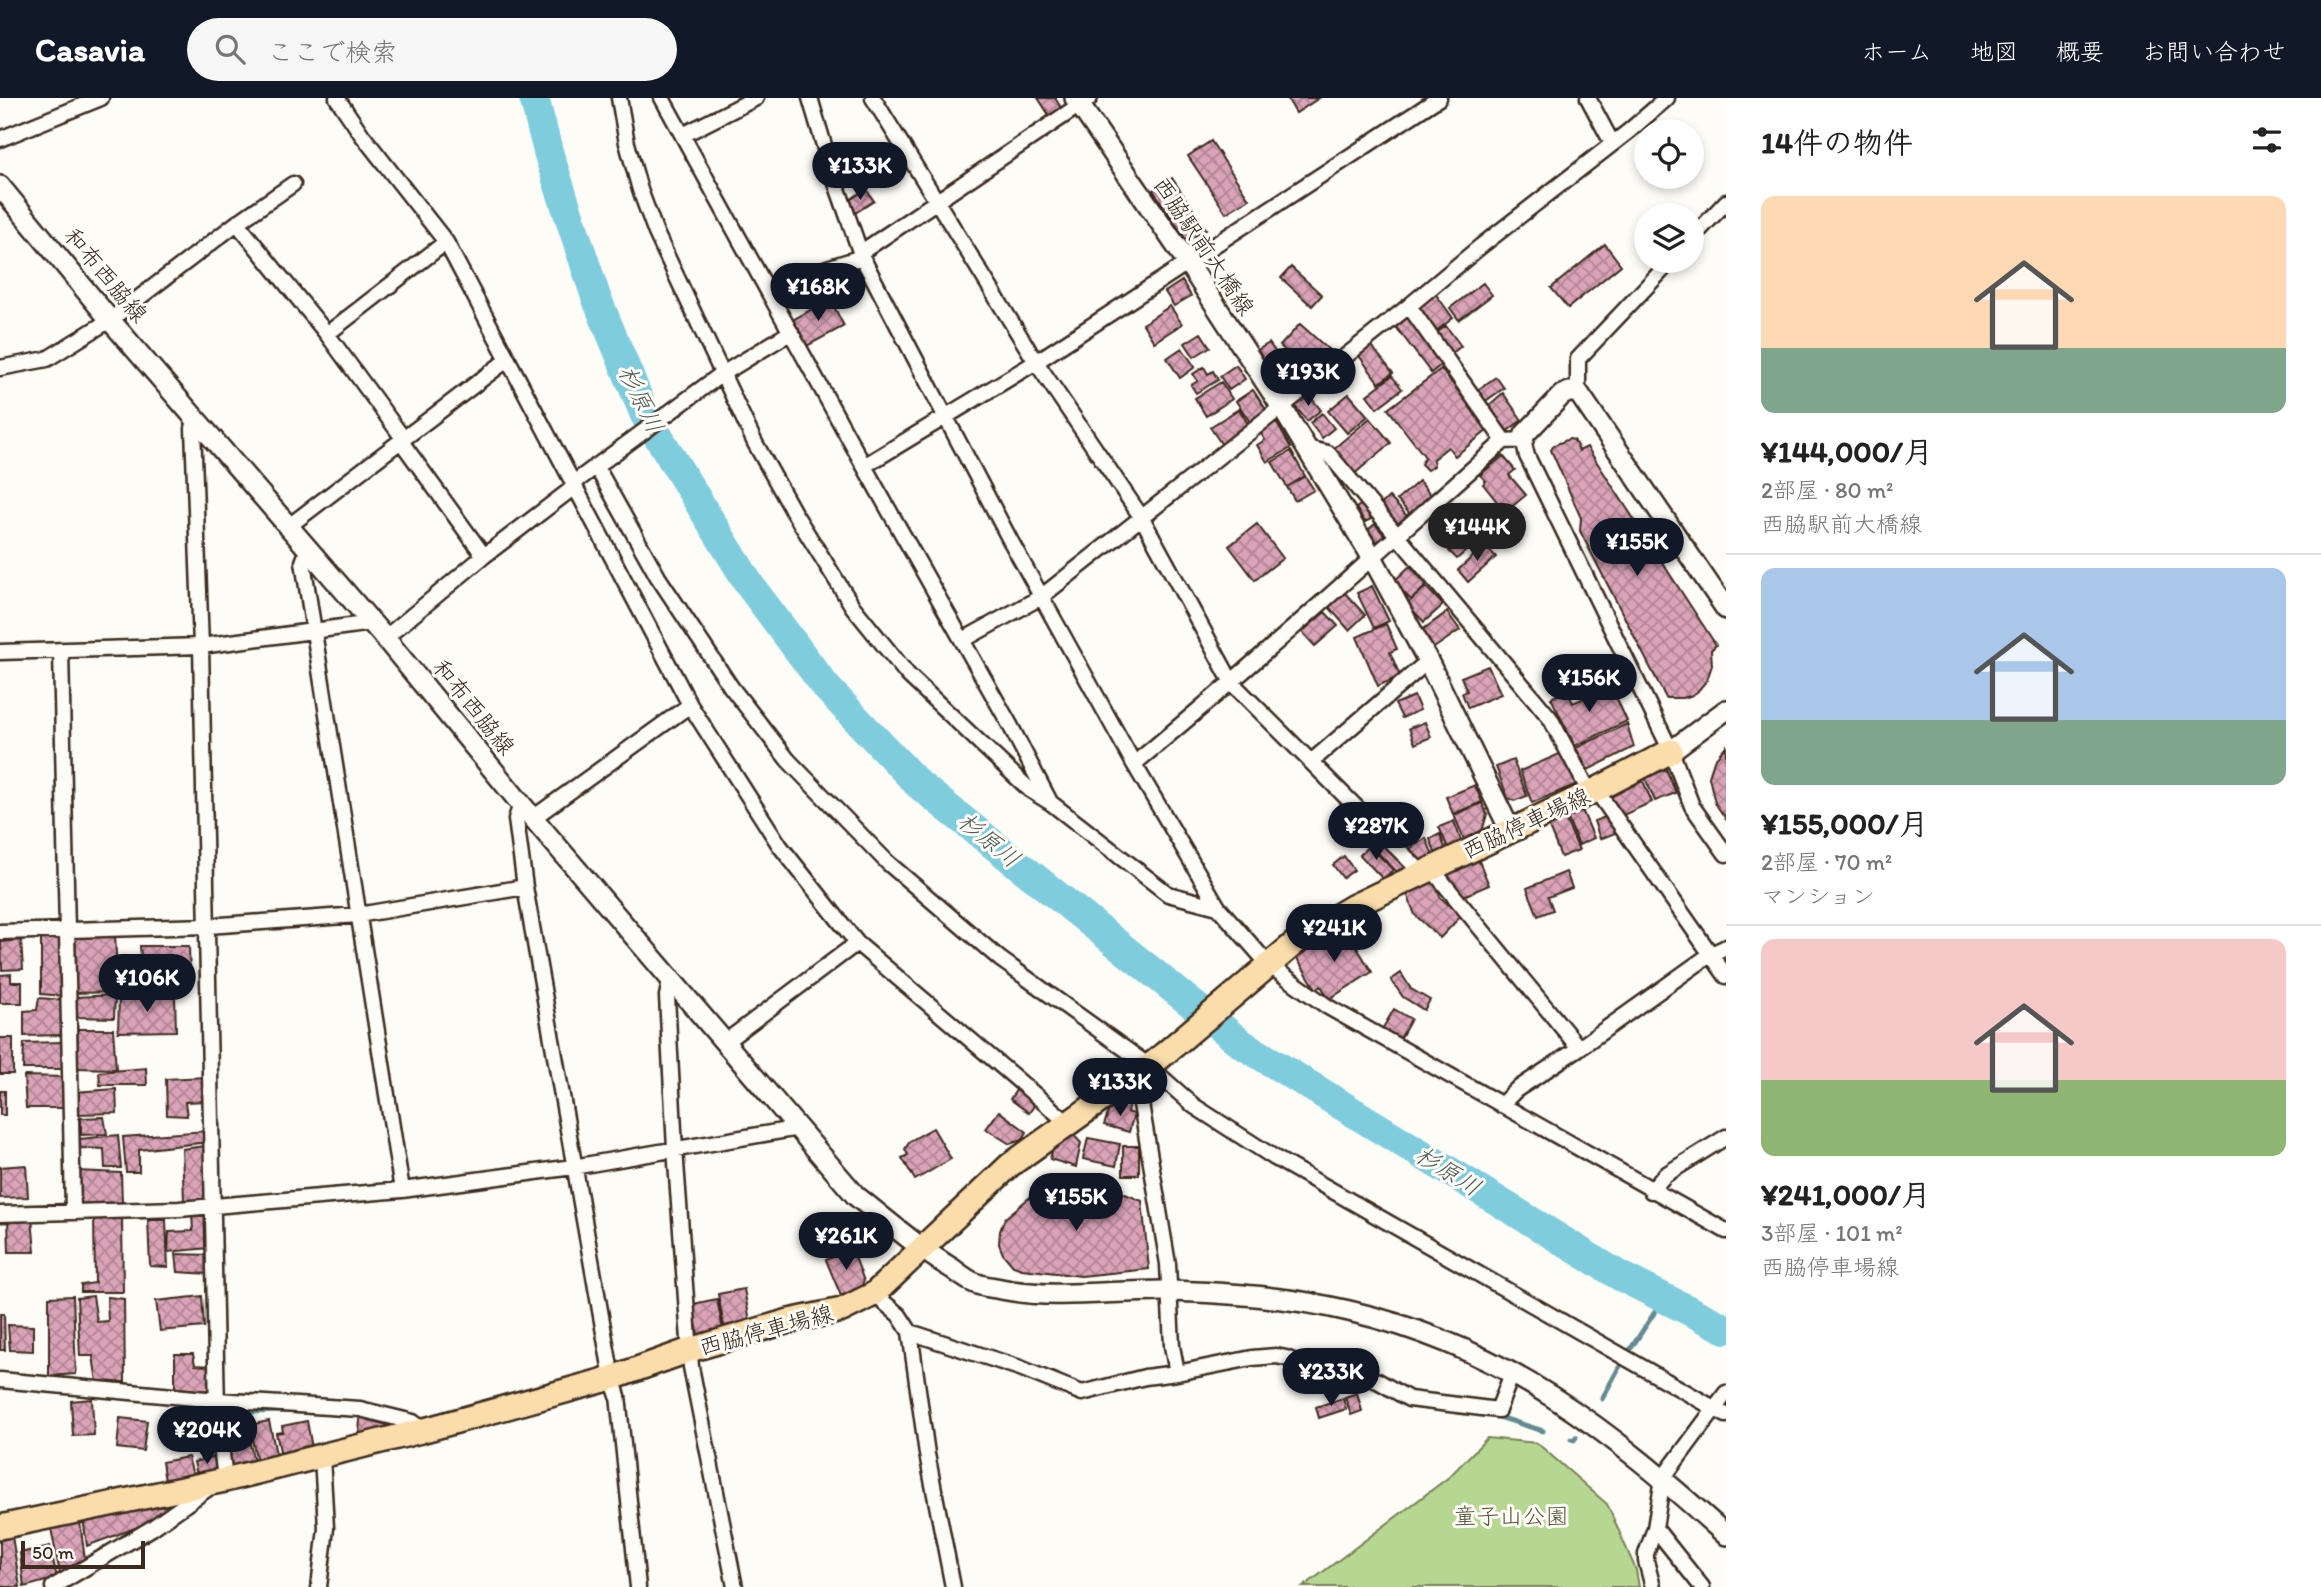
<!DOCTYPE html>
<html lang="ja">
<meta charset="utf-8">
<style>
body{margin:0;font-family:Itim,"Klee One",sans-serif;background:#f6f6f6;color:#222;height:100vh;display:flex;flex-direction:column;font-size:26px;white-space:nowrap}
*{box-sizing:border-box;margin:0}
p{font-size:23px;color:#767676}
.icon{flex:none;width:38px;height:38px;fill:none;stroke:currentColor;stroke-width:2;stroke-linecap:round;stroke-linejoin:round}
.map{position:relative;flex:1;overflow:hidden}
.details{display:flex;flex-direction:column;background:#fff;width:595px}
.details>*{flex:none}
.buttons{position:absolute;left:1634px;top:21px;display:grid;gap:14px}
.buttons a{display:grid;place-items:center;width:70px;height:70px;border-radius:50%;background:#fff;box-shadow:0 4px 10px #0003;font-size:35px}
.scale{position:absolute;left:21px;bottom:18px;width:124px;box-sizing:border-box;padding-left:7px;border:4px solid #3b2a1e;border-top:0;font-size:19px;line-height:24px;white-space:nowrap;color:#3b2a1e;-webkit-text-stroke:5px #fdfcf7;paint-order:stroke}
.price{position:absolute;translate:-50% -60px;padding:0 16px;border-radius:24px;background:#111827;color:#fff;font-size:23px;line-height:46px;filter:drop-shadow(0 2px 4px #0008)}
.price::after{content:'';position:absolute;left:50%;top:42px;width:21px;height:16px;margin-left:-10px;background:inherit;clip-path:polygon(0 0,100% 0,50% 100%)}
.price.current{background:#222;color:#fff}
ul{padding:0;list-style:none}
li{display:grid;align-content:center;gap:14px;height:371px;padding:0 35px}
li+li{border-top:2px solid #e0e0e0}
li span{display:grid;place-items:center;height:217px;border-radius:14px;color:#555}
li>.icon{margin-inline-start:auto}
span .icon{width:126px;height:126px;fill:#fffc;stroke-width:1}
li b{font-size:30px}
h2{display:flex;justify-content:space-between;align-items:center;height:84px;padding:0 35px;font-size:30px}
header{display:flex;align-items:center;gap:42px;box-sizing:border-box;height:98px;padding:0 35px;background:#111827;color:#fff}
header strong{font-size:33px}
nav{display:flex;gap:38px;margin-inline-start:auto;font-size:24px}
.search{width:490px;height:63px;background:#f6f6f6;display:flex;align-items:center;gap:18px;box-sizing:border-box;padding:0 24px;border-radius:38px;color:#767676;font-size:26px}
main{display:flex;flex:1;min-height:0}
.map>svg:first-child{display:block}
.green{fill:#b6d791;stroke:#788058;stroke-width:2}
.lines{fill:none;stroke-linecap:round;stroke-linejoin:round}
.stream{stroke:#648b91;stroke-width:5}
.river{stroke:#7fccdd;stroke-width:30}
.building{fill:url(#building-cross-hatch);stroke:#3b2a1e;stroke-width:2}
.street-casing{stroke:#3b2a1e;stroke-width:19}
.secondary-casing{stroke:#3b2a1e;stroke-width:24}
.primary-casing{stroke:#3b2a1e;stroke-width:28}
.street{stroke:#fdfcf7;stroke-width:14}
.secondary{stroke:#fdfcf7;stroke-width:19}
.primary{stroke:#faddab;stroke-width:23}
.labels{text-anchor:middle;stroke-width:6;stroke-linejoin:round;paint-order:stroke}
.street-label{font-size:23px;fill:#3b2a1e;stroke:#fdfcf7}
.park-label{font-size:23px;fill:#5a553b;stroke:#fdfcf7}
.water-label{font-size:24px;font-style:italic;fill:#4f5b57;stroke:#fdfcf7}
</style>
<header>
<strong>Casavia</strong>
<div class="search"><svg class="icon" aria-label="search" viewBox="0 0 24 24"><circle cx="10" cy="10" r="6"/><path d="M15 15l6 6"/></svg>ここで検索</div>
<nav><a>ホーム</a><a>地図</a><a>概要</a><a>お問い合わせ</a></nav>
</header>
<main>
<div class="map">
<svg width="1726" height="1489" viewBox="0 0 1726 1489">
<defs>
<pattern id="building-cross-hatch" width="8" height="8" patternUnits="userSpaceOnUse" patternTransform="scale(1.75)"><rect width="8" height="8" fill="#daa3b8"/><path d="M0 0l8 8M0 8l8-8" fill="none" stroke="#b28595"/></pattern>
</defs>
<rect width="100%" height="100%" fill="#fdfcf7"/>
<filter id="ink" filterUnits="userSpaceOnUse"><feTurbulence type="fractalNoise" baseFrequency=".0143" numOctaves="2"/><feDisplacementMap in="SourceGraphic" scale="14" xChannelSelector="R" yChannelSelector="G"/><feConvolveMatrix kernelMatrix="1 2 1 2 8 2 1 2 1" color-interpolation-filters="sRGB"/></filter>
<g filter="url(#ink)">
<path class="green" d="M1487 1340 1537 1345 1607 1406 1636 1472 1639 1489H1303L1449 1379Z"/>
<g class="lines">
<path class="stream" d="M1285 1267 1322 1285 1368 1286 1385 1295
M1602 1301 1622 1264 1664 1200
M223 1309 249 1314 286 1313
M1496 1318 1543 1333
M1571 1341 1574 1342 1576 1339"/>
<path class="river" d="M534 0 549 57 596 199 645 317 751 489 826 589 918 686 1242 946 1620 1178 1726 1231"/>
</g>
<path class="building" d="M1038 0H1055L1063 13 1051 20Z
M1287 0H1319L1296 15Z
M1211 43 1249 101 1226 115 1188 58Z
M1172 80 1206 131 1187 143 1153 92Z
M866 91 874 103 852 117 847 104Z
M1605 146 1621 167 1568 210 1551 190Z
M1291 169 1322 197 1312 208 1281 180Z
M1182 183 1191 198 1174 208 1165 194Z
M1483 185 1492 197 1459 222 1450 210Z
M1435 195 1453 220 1436 233 1418 208Z
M830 201 844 228 805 249 791 223Z
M1170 208 1182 226 1154 244 1143 226Z
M1405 216 1442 266 1431 275 1393 225Z
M1300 226 1328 251 1309 273 1280 248Z
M1446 228 1461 248 1450 257 1435 236Z
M1201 235 1210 249 1194 259 1185 245Z
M1269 245 1279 259 1265 268 1256 253Z
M1370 246 1393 275 1379 285 1357 255Z
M1182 250 1195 269 1180 280 1167 260Z
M1280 260 1288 273 1275 281 1267 269Z
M1236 267 1245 281 1229 292 1220 278Z
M1299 268 1309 283 1285 298 1276 283Z
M1204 269 1208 276 1213 273 1218 282 1196 295 1191 287 1198 283 1193 276Z
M1441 271 1488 332 1455 358 1448 349 1433 361 1434 368 1427 372 1421 366 1425 359 1388 311Z
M1392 278 1402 291 1377 310 1367 297Z
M1496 279 1504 290 1484 304 1476 293Z
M1221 284 1232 301 1206 318 1195 300Z
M1253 292 1267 313 1250 324 1236 303Z
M1503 295 1522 322 1506 334 1487 309Z
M1349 296 1368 318 1347 335 1328 313Z
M1309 297 1321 312 1307 323 1295 308Z
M1239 311 1250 329 1222 347 1210 329Z
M1322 315 1334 330 1322 340 1310 325Z
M1370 320 1391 345 1353 377 1332 352Z
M1276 324 1291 350 1267 364 1257 347 1265 342 1260 334Z
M1569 341 1574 342 1579 353 1587 349 1716 547 1711 552 1712 567 1707 582 1697 594 1690 598 1682 600H1666L1580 433 1581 420 1551 352 1554 347Z
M1291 353 1305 378 1287 389 1272 364Z
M1503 358 1515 372 1509 377 1526 397 1502 417 1495 408 1498 405 1483 386 1486 383 1480 377Z
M1305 378 1314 392 1295 403 1287 389Z
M1419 383 1431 397 1410 416 1397 402Z
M1389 399 1407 418 1396 428 1378 409Z
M1362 406 1371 421 1365 424 1356 410Z
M1443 406 1456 422 1443 433 1430 417Z
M1488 414 1497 424 1476 444 1462 429 1476 416 1481 421Z
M1257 426 1283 460 1255 482 1229 448Z
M1375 426 1386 439 1379 446 1368 432Z
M1460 429 1475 445 1457 461 1449 453 1454 448 1448 441Z
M1485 447 1496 459 1468 484 1458 472Z
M1410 468 1427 487 1411 502 1393 484Z
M1372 488 1389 523 1374 530 1357 495Z
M1426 489 1443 507 1424 524 1407 506Z
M1345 495 1365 517 1349 532 1329 509Z
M1325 514 1338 528 1315 548 1302 534Z
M1447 514 1460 532 1434 550 1421 533Z
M1386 526 1397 551 1390 554 1400 578 1378 588 1357 539Z
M1488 568 1501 596 1468 610 1462 595 1467 593 1461 579Z
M1611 588 1627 623 1575 648 1551 600 1567 592 1573 605Z
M1414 598 1420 612 1402 620 1395 606Z
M1425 624 1431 639 1415 646 1409 630Z
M1627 626 1634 649 1588 672 1576 650Z
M1726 648V721L1715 705 1709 679 1714 662Z
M1564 654 1577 686 1532 705 1520 673Z
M1513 662 1527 698 1514 703 1508 700 1496 669Z
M1666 671 1676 695 1655 703 1645 680Z
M1643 683 1652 704 1619 719 1609 698Z
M1475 687 1482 704 1453 716 1446 699Z
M1482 705 1487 716 1481 737 1465 744 1454 717Z
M1582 712 1594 740 1579 747 1567 719Z
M1608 718 1615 735 1600 741 1594 723Z
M1402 720 1419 736 1406 750 1388 735Z
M1565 720 1579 752 1561 759 1548 727Z
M1454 723 1462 745 1448 750 1439 729Z
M1440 736 1446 753 1436 757 1430 741Z
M1426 740 1434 760 1420 766 1408 752Z
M1381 742 1408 769 1399 776 1373 750Z
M1369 747 1393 772 1383 781 1360 757Z
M1344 758 1354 772 1343 780 1333 767Z
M1478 761 1489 787 1459 800 1440 777Z
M1566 774 1572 790 1548 799 1553 812 1538 818 1527 790Z
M1434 782 1440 799 1461 818 1440 840 1415 817 1406 793Z
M1344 829 1372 874 1329 901 1321 888 1316 891 1296 859Z
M115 836 118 894 73 895 72 838Z
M62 839 64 898 41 896V841Z
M21 842 23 871 2 872 1 844Z
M140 848H189L190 882 143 885Z
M1401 875 1411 891 1430 902 1424 912 1403 899 1391 882Z
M11 876V884H22V905H0V877Z
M115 897 114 920 77 919 75 899Z
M175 898 176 933 118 934 119 900Z
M39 900 63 902V937L24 938V913L37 912Z
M1394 911 1411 921 1399 943 1381 933Z
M78 931H113L116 971 76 970Z
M0 940H13V976H0Z
M62 944 65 971H23L24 945Z
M146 970 147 987H100L99 974Z
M24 978 64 979 66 1010H26Z
M206 979 207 1003 185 1004 187 1018 167 1017 166 981Z
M116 991 117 1015 76 1016 74 994Z
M1017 991 1036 1005 1029 1015 1010 1001Z
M0 993H5V1017H0Z
M1121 1005 1129 1007 1127 1014 1134 1016 1129 1034 1104 1027 1110 1009 1119 1011Z
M999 1013 1027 1034 1022 1042 1010 1046 986 1031Z
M104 1019 107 1036 81 1037V1020Z
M933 1030 951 1061 915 1082 902 1060 908 1057 905 1051 910 1043Z
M207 1033 208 1044 139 1052V1074H126L123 1039Z
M1072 1035 1081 1045 1076 1069 1050 1061 1054 1046Z
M118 1037 121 1070H105L104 1051 79 1050 80 1041Z
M1088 1040 1120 1046 1116 1068 1083 1061Z
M206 1048 208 1101 184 1103 182 1051Z
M1123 1048H1139V1077H1123Z
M26 1067 28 1099 0 1100V1069Z
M77 1073 121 1075 122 1105 78 1106Z
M1052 1081 1065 1086 1067 1097 1111 1090 1142 1103 1149 1171 1081 1178 1022 1171 1013 1168 1003 1156 999 1146 1000 1133 1005 1120Z
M211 1112 209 1150 168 1154 169 1134 193 1133 192 1115Z
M94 1119H122L123 1194H81V1187L95 1185Z
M32 1120 35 1154H9L8 1121Z
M148 1122H166L168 1169 150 1168Z
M865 1132 881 1137 877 1153 861 1148Z
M852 1151 864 1183 860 1190 841 1198 826 1162Z
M176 1156 210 1157 209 1176 178 1174Z
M744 1191 750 1223 724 1228 718 1196Z
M73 1198 76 1276 49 1278V1199Z
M93 1198 97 1224 108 1223 107 1199 124 1201 125 1284H97L93 1258H80L77 1200Z
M202 1198 204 1229 160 1233 156 1203Z
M717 1201 723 1232 698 1237 693 1206Z
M0 1216H4L5 1252H0Z
M8 1227 33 1228V1253L10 1252Z
M175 1256H193L195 1267 211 1268 212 1293 175 1294Z
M1357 1295 1362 1313 1351 1317 1345 1299Z
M1343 1300 1346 1311 1319 1320 1316 1309Z
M92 1301 94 1337 73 1338 71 1303Z
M214 1314V1350H198V1315Z
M360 1319 391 1328 392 1333 359 1340Z
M120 1320 147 1323 143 1353 117 1350Z
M269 1323 277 1360 257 1364 249 1327Z
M307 1323 312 1350 281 1357 276 1335 283 1334 282 1328Z
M246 1328 254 1364 231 1369 223 1333Z
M217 1358 220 1372 197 1377 194 1364Z
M188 1359 193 1377 165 1383 162 1364Z
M169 1400 171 1411 154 1423 87 1448 83 1420Z
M80 1424 85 1462 60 1476 51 1430Z
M12 1438 20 1489H0V1440Z
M50 1448 57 1480 24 1489 20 1455Z"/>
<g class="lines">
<defs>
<path id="street" d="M337 0 362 37 446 144 690 607 780 748 857 845 1068 1025
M619 0 627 45 640 92 656 135 755 345 793 413 853 509 908 577 1030 692 1051 705 1168 796 1218 809 1269 867 1328 909 1726 1133
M662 0 864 368 1010 627 1050 704
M810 0 831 71 862 159 1010 442 1134 666 1218 809
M873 0 1036 264 1142 420 1232 585 1422 775
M1588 0 1612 45
M683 37 756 0
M0 41 101 0
M237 125 327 236 403 340
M1692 140 1726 104
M860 155 1090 0
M771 198 827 170 862 159
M1409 208 1504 343
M327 236 446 144
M0 270 47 261 110 222 237 125 293 86
M1578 294V261L1671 163
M196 320 193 330 201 548 217 1311 225 1382
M400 342 484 458
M1306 350 1328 355 1550 620 1590 695
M596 368 658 479 731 589 788 662 888 765 1000 861 1149 968 1194 1008 1275 1060 1726 1317
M864 368 1036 264 1439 0
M289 428 507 262
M308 451 303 464 402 1092
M385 540 484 458 569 393 579 381 719 278 791 234
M963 542 1041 499 1409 208 1481 148 1629 33 1667 0
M61 552 73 1114
M0 554 201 548 372 525
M1311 664 1428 563
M1134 666C1260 562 1381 451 1504 343L1523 342 1527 358 1671 653 1692 708 1726 756
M1596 692 1726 878
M521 706 516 721 525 789 612 1280 618 1298 638 1489
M533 720 690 607
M1431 770 1579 950
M0 834 208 828 358 817 525 789
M671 879 667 898 675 1051 691 1269 735 1489
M725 944 857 845
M1133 980 1141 1006 1168 1166 1172 1248 1177 1275
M1501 1007 1516 992 1579 950 1711 856 1726 849
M1651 1093 1665 1077 1726 1039
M0 1116 179 1111 402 1092 573 1069 799 1030
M874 1196 899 1217 910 1234 927 1356 953 1489
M910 1234 1020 1270 1082 1295 1145 1279 1177 1275 1252 1260 1276 1258 1286 1260 1327 1278 1366 1279 1378 1283 1409 1301 1498 1312 1513 1273
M0 1282 217 1302 360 1311 413 1324 421 1333
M1655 1430 1702 1489
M53 1489 152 1430 210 1389
M319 1489 326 1430 322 1358
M1653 1489 1646 1463V1456L1655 1430 1663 1380 1726 1295"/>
<path id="secondary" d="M1075 0 1188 165 1281 308 1372 459 1428 563 1510 732
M0 88 110 222 385 540 521 706 856 1098C888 1123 918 1150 953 1171 960 1176 967 1182 975 1185 983 1189 993 1189 1001 1191 1057 1202 1113 1192 1170 1193 1229 1195 1291 1199 1349 1213 1505 1249 1610 1332 1726 1437
M1523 342 1525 336 1562 297 1569 294H1578L1726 511
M1671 653 1726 612"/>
<path id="primary" d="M0 1429 225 1382 421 1333 612 1280 690 1252 789 1223 842 1212 874 1196 1010 1067 1156 963 1302 839 1354 808 1596 692 1671 653"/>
</defs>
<use href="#street" class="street-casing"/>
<use href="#secondary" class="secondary-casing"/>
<use href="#primary" class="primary-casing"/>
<use href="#street" class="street"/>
<use href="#secondary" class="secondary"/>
<use href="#primary" class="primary"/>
</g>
</g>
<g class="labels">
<g class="street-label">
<text transform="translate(1204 148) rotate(56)" y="8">西脇駅前大橋線</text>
<text transform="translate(106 177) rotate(50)" y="8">和布西脇線</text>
<text transform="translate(474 609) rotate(51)" y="8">和布西脇線</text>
<text transform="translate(1526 725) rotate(-25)" y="8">西脇停車場線</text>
<text transform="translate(766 1232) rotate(-15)" y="8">西脇停車場線</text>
</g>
<g class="park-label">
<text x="1511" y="1426">童子山公園</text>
</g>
<g class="water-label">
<text transform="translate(641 301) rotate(64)" y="8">杉原川</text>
<text transform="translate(989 742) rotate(39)" y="8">杉原川</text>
<text transform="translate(1448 1073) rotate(32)" y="8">杉原川</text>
</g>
</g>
</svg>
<div class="buttons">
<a><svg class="icon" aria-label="locate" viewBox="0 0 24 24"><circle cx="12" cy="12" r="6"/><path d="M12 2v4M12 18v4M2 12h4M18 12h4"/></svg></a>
<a><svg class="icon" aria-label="layers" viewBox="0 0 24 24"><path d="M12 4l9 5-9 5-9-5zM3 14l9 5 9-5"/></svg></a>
</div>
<div class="scale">50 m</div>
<b class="price" style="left:860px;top:104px">¥133K</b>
<b class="price" style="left:818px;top:225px">¥168K</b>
<b class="price" style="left:1308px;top:310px">¥193K</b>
<b class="price current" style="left:1477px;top:465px">¥144K</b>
<b class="price" style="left:1637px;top:480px">¥155K</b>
<b class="price" style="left:1589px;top:616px">¥156K</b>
<b class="price" style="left:1376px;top:764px">¥287K</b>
<b class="price" style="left:1334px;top:866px">¥241K</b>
<b class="price" style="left:147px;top:916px">¥106K</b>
<b class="price" style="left:1120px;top:1020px">¥133K</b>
<b class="price" style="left:1076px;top:1135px">¥155K</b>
<b class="price" style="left:846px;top:1174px">¥261K</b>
<b class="price" style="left:1331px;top:1310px">¥233K</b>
<b class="price" style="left:207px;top:1368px">¥204K</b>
</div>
<section class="details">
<h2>14件の物件<svg class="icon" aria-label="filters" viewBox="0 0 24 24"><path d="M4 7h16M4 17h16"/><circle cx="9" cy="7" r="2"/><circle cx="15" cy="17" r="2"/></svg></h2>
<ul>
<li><span style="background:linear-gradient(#ffd9b3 70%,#7fa58c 0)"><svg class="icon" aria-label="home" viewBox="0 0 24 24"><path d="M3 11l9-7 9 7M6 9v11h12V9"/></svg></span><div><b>¥144,000/月</b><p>2部屋 · 80 m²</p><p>西脇駅前大橋線</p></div></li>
<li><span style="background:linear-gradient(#a9c7e8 70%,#7fa58c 0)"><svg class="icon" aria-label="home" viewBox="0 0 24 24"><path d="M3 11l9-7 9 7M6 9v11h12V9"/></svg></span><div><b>¥155,000/月</b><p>2部屋 · 70 m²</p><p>マンション</p></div></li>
<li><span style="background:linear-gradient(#f6c9c9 65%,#8fb573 0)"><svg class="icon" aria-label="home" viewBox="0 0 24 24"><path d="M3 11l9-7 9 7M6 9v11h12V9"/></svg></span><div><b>¥241,000/月</b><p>3部屋 · 101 m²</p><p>西脇停車場線</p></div></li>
</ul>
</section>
</main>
